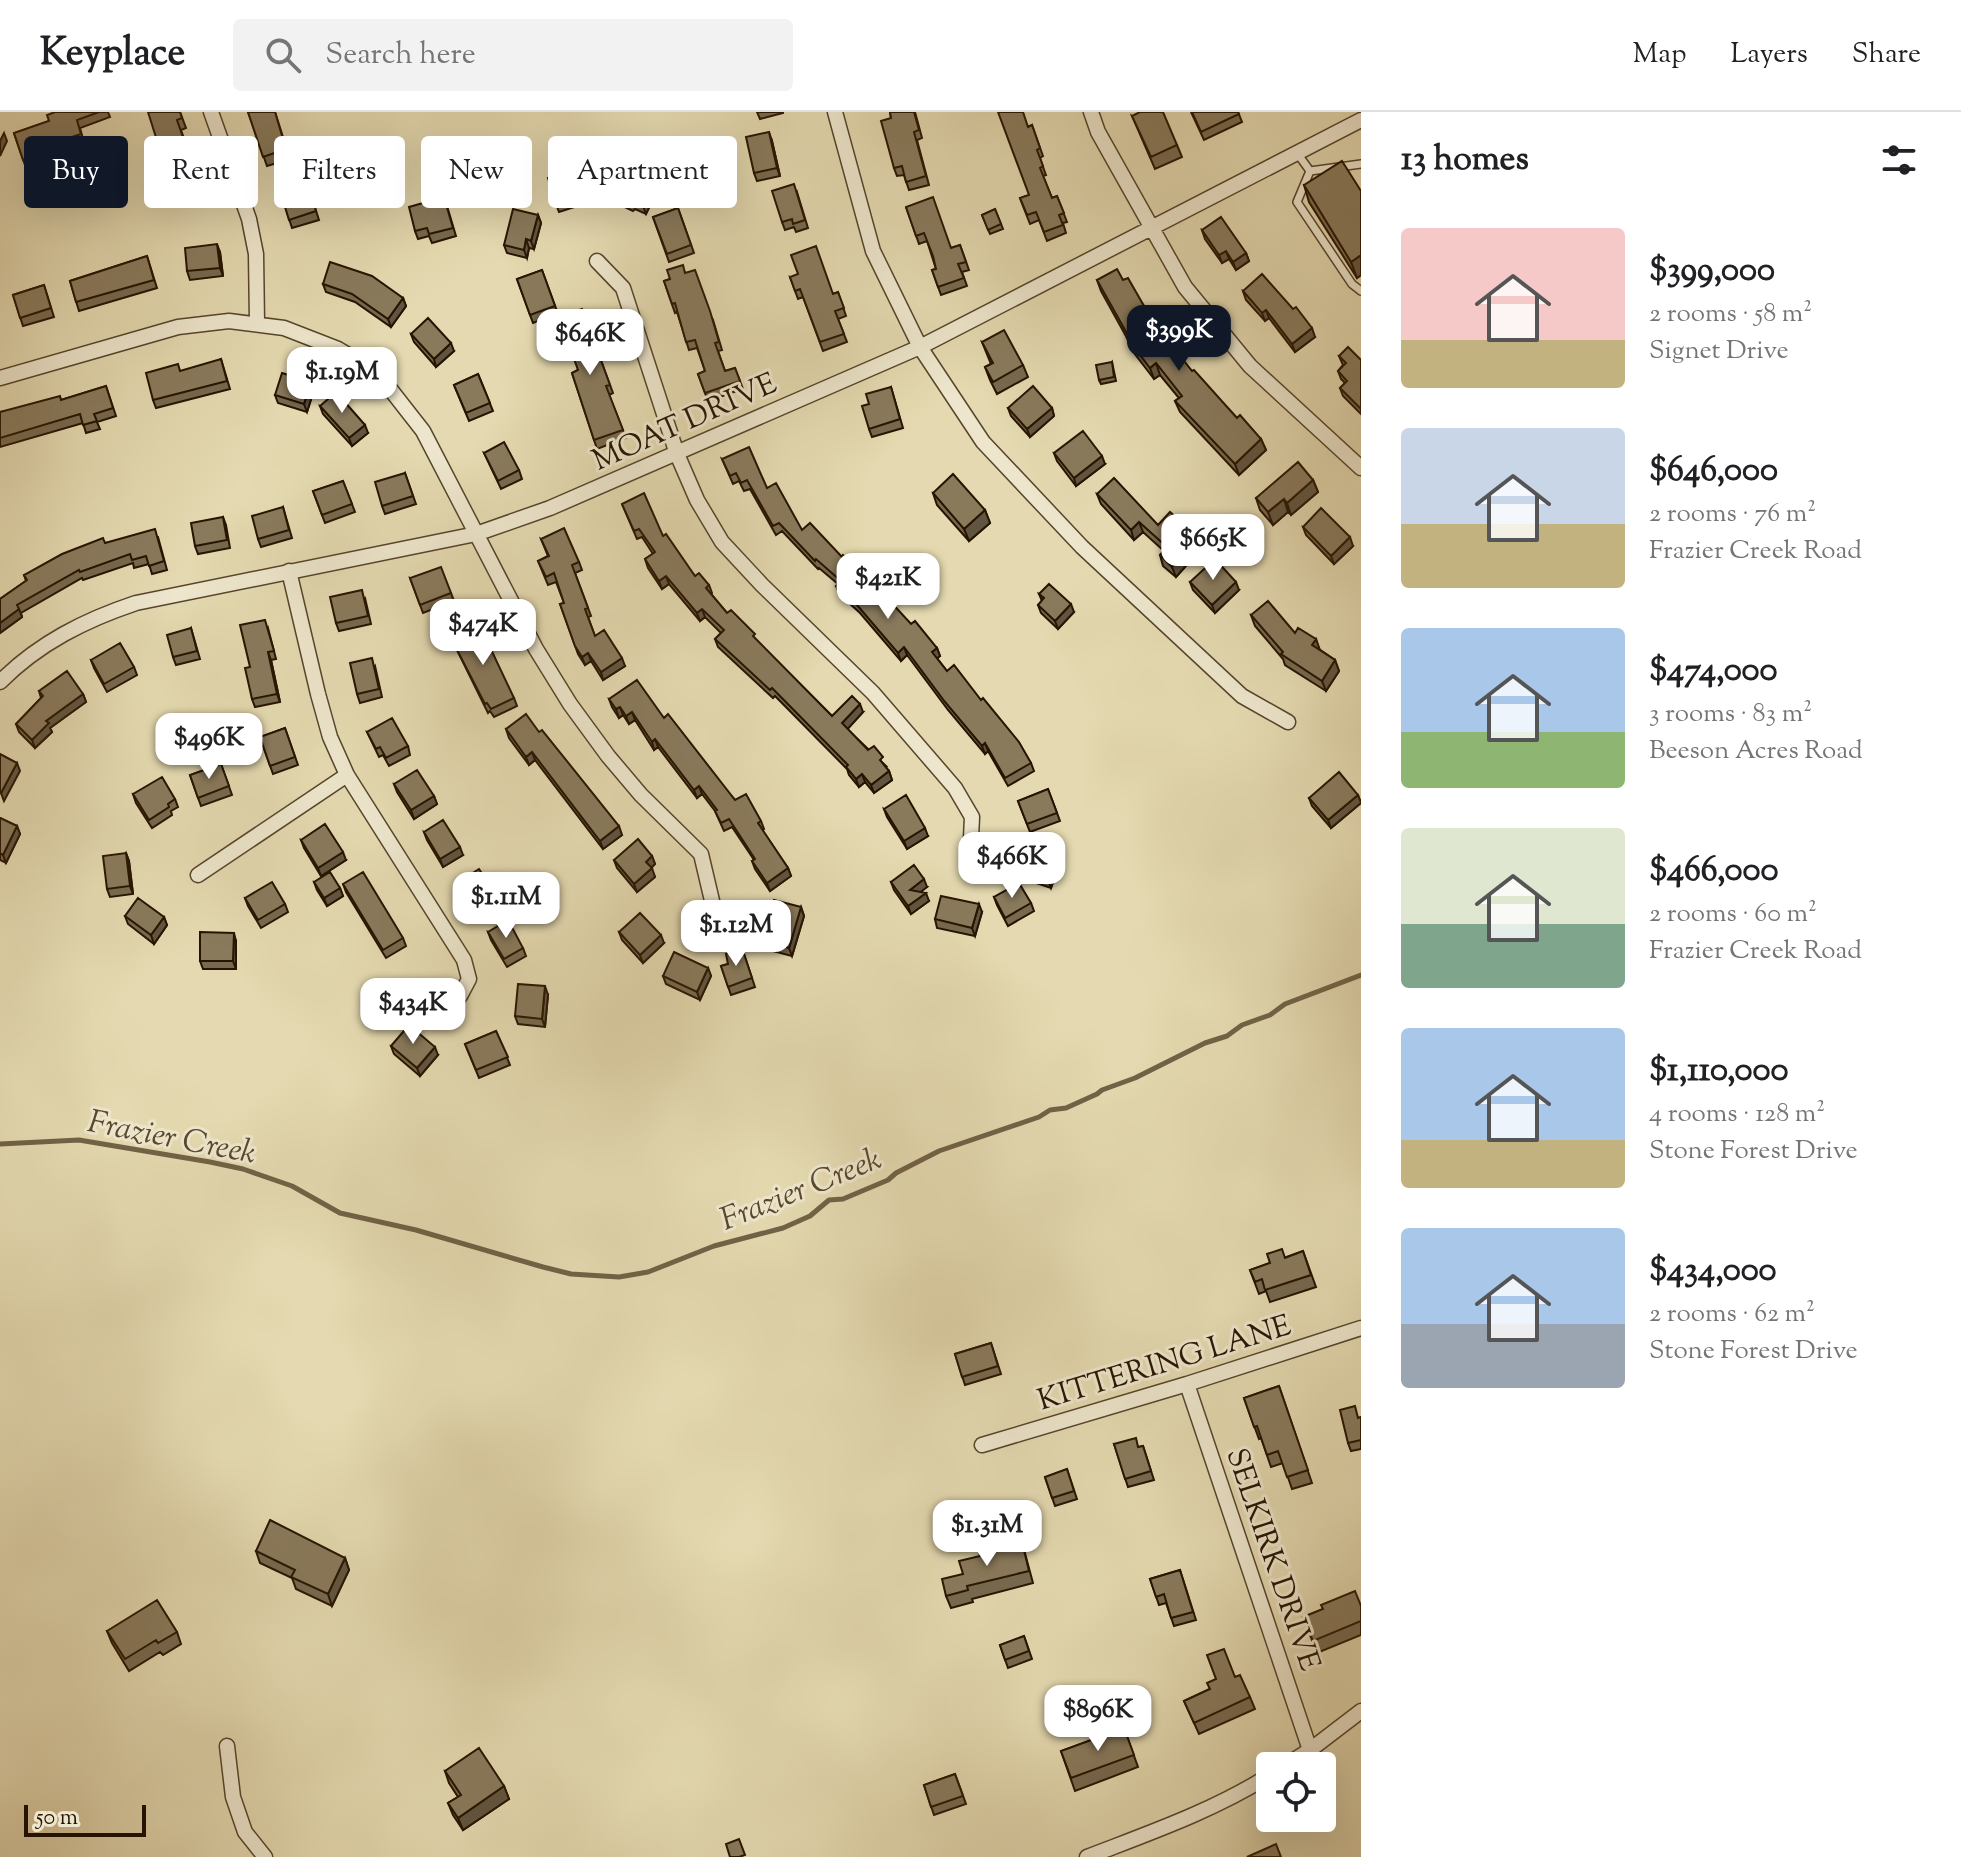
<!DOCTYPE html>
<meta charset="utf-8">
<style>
body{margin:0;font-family:"Sorts Mill Goudy",serif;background:#f2f2f2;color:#202124;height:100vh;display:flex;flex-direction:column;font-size:30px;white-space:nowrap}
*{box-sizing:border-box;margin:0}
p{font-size:26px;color:#757577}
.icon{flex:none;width:44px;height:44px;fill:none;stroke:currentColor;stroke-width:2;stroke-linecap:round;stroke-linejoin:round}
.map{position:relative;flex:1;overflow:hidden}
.drawer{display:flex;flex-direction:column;background:#fff;width:600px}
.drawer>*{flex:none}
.top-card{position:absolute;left:24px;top:24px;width:760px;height:72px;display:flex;gap:16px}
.controls{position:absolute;left:1256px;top:1640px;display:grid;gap:16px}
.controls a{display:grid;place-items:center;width:80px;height:80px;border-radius:8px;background:#fff;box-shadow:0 8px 32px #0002;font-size:40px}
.scale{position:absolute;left:24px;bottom:20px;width:122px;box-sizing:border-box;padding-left:8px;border:4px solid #271400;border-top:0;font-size:22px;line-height:28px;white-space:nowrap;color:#271400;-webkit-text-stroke:6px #ede6cc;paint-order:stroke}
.price{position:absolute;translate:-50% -68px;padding:0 18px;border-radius:16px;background:#fff;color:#222;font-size:26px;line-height:52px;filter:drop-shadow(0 2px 4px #0008)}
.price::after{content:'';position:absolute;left:50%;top:48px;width:24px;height:18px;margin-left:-12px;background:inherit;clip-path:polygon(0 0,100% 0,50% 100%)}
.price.active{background:#111827;color:#fff}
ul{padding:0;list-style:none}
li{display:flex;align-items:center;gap:24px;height:200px;padding:0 40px}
li span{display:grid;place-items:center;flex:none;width:224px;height:160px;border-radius:8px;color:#555}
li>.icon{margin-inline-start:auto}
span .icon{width:96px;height:96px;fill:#fffc;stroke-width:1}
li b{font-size:34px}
h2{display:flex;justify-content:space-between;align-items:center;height:96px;padding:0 40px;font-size:34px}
.pill{padding:0 28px;border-radius:8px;background:#fff;box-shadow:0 8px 32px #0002;font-size:28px;line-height:72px}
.pill.active{background:#111827;color:#fff}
header{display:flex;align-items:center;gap:48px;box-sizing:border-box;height:112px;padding:0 40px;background:#fff;border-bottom:2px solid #e0e0e0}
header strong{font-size:38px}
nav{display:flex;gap:44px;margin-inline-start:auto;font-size:28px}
.search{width:560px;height:72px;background:#f2f2f2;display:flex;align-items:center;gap:20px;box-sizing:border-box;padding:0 28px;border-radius:8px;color:#757577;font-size:30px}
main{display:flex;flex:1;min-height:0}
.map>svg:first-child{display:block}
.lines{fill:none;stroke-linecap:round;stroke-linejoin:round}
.stream{stroke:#726246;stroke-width:5}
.lane-casing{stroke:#56452c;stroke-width:10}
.street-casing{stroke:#56452c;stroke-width:17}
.lane{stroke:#ede6cc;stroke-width:7}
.street{stroke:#ede6cc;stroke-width:14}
.wall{fill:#76694f;stroke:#271400;stroke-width:2}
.shaded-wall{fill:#605540;stroke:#271400;stroke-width:2}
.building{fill:#897a5c;stroke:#271400;stroke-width:2}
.labels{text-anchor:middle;stroke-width:6;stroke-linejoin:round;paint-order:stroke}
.street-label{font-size:30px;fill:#271400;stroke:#ede6cc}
.water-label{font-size:32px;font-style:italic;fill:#59482e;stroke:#ede6cc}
</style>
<header>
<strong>Keyplace</strong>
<div class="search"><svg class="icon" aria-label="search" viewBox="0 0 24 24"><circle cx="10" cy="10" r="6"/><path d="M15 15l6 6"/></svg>Search here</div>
<nav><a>Map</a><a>Layers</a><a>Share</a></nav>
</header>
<main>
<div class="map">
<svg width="1361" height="1745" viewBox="0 0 1361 1745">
<rect width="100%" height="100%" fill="#e4d9b0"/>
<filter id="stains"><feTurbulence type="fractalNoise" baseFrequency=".0025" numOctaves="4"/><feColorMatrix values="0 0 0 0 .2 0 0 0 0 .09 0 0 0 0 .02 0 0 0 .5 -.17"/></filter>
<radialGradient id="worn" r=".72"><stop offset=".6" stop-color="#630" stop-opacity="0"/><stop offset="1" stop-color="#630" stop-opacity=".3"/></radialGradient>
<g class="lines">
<path class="stream" d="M0 1032 79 1028 210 1050 243 1057 292 1074 340 1101 416 1118 543 1155 571 1162 619 1165 648 1160 714 1134 783 1116 810 1104 829 1088 843 1087 888 1068 896 1061 939 1039 1039 1005 1050 998 1066 996 1097 982 1102 978 1135 966 1205 931 1227 924 1242 913 1270 903 1285 892 1361 863"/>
<defs>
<path id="lane" d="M1297 41 1310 59
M1310 59 1297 90 1352 172 1361 179
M1310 59 1361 52"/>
<path id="street" d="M211 0 249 107 256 142 257 211
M835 0 873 139 920 235 983 330 1082 435 1242 584 1288 610
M1091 0 1098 20 1185 175 1250 254 1361 356
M597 149 623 176 677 342 697 388 722 430 762 473 873 581 955 676 972 705 970 747
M0 266 178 215 229 209 284 216 338 237 362 251 387 273 423 319 536 537 570 592 608 644 641 683 701 742 713 793
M289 459 318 582 330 625 347 663 464 848 469 867 460 884
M0 570C39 531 85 508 136 491L476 422 550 396 920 235 1361 8
M198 763 347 663
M1187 1272 1310 1638
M982 1333 1187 1272 1361 1216
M227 1634 233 1685 245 1720 265 1745
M1285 1654 1310 1638 1361 1599
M1087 1745C1149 1721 1213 1699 1270 1663"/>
</defs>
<use href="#lane" class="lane-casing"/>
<use href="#street" class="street-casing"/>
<use href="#lane" class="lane"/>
<use href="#street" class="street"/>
</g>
<path class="wall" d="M55 0H108L110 5 80 16 84 30 51 41 53 47 26 56 14 21 49 9Z
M180 0 186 16 181 18 197 63 158 77 146 39 159 35Z
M248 0H275L290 47 267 54Z
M757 0H783V1L760 7Z
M890 0H915L922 26 917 28 929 73 909 78 904 63 897 64 894 56 891 6Z
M1191 0H1238L1242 10 1204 28Z
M1132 4 1177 33 1182 45 1155 57Z
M1032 13 1043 44 1040 46 1046 63 1043 64 1052 86 1057 84 1067 110 1063 111 1066 121 1047 129 1039 108 1030 112 1020 86 1029 83 1028 15Z
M772 29 780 64 757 69 754 61Z
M584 55 593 85 582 88 584 92 559 100 556 92Z
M306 67 319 108 292 116 279 75Z
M1304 73 1361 79V163L1357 166 1309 90Z
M607 80 656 81 646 102 635 97 633 99 610 88Z
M797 80 808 116 796 120 794 115 785 118 782 110Z
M447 94 456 124 432 131 429 124 418 127 415 119Z
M906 95 951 136 960 133 969 158 962 160 967 174 941 183 932 158 936 157 927 129 919 132Z
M678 96 694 141 669 150 653 105Z
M995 97 1003 117 990 122 982 103Z
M538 103 541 111 534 137 529 136 527 146 507 141 504 133Z
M1202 118 1246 141 1249 149 1236 158 1229 147 1222 151 1205 127Z
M220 140 223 164 190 168 187 159Z
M147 144 157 176 79 199 70 169Z
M542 158 558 202 533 211 517 167Z
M685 161 713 208 722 238 718 239 725 259 735 256 743 277 708 289 698 262 705 259 697 236 689 238 677 200 675 201 664 169Z
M790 165 833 182 838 180 846 204 838 207 847 230 823 239 803 185 798 187Z
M1097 168H1123L1144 194 1148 206 1143 208 1154 223 1192 259 1237 306 1261 327 1266 338 1239 363 1180 300 1175 289 1179 286 1160 263 1154 267 1131 237 1127 226 1101 179Z
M323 172 403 186 406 194 391 215 355 190 326 180Z
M44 173 54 205 23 214 13 183Z
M1243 179 1315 225 1295 240 1269 206 1265 209 1246 188Z
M582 197 613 281 609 283 626 326 597 337 572 261 578 258Z
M411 222 454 239 436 255 414 230Z
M982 230 1023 253 1028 265 997 282 990 268 985 255 991 252Z
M1339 244 1361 248V302L1343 284 1340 276 1345 271 1341 267 1338 259 1343 253Z
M221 247 230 277 156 296 153 288Z
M1112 250 1116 269 1101 272 1099 268Z
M478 262 493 299 469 309 454 273Z
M106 274 116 304 97 310 100 317 86 321 83 311 0 335V300L61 288Z
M891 275 903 316 872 325 869 317V292Z
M314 278 307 300 278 291 275 283Z
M320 294 368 321 352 334 323 302Z
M1008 296H1052L1054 304 1030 325 1011 304Z
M484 341 519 358 522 367 501 377Z
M1054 341 1105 352 1076 374 1057 349Z
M722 347 767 376 802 418 842 445 911 512 937 536 940 544 937 546 947 559 981 588 1031 651 1034 659 1008 674 988 639 985 642 948 598 907 543 901 549 860 501 839 482 836 474 838 472 819 456 818 457 782 419 776 423 750 377 744 379 739 369 733 372Z
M405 361 416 392 385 402 382 394Z
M1313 368 1318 380 1291 403 1288 400 1273 413 1260 398 1256 386Z
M343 369 355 400 325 411 313 379Z
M933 381 985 398 990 411 969 429 937 393Z
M1097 382 1158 413 1198 425 1202 436 1176 465 1163 454 1160 443 1164 439 1143 420 1134 428 1101 392Z
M622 392 663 424 695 464 709 473 712 481 711 482 727 501 758 530 832 604 863 600 847 617 886 654H885L889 659 892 668 874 681 865 670 859 675 849 663 847 657 775 584 773 586 718 535 715 527 721 521 705 505 700 509 669 472 662 477 648 456 645 447 653 442 642 425 637 427Z
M283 395 292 426 261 435 258 427Z
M223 405 226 413 230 436 198 442 195 434Z
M1303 415 1353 434 1334 452 1306 423Z
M158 425 167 458 152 462 149 452 134 456 133 451 83 468 82 466 21 501 22 505 0 521V487L26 469 24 463 105 431Z
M541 427 579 450 582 458 575 461 591 504 588 505 595 524 625 554 603 568 591 549 585 553 578 542 560 492 564 491 556 470 548 473 538 449 548 444Z
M410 466 451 481 454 489 423 501Z
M1190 470 1239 478 1215 501 1193 478Z
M1039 482 1074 500 1058 517 1041 501 1038 493 1042 489Z
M365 486 371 512 339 519 336 511Z
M1251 503 1295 521 1316 527 1319 537 1335 548 1339 559 1326 579 1285 553 1283 547 1255 514Z
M191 516 200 547 176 553 173 545Z
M268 516 276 547 271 548 280 590 255 595 252 587 250 555Z
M461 519 514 586 517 594 494 605 490 599 488 601 454 532 464 528Z
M91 548 134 555 137 563 107 580 94 556Z
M375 554 382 585 360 591 357 582Z
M39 579 83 582 86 590 50 616 52 620 35 636 19 620 16 612 41 586Z
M609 587 664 606 735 688 761 709 764 717 762 718 788 756 791 764 770 779 755 757 752 749 754 748 732 715 724 719 715 699 702 682 697 686 658 635 654 638 635 608 629 612 623 603 619 606 612 595Z
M285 616 298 653 273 662 260 625Z
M506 617 539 620 622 723 603 737 535 648 529 653 509 626Z
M367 620 408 634 410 643 389 654 383 643 379 645Z
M221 652 232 683 201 694 190 663Z
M394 672 434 684 437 692 414 707 397 680Z
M1048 677 1060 709 1030 720 1018 689Z
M133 682 175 687 178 695 171 699 172 703 152 716 136 691Z
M1358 683 1361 691 1331 716 1312 694 1309 686Z
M884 697 928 724 907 737 887 705Z
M0 706 17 714 20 722 6 751 0 748Z
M424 720 463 743 443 755 427 728Z
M301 728 346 748 321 764 304 736Z
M126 741 129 749 133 782 110 785 107 777Z
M652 744 655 752 651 756 655 765 637 780 617 756 614 748Z
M1024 745 1061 748 1051 776 1027 768 1024 760 1027 752Z
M460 769 500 792 481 805 463 778Z
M314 770 340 776 343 784 327 794 317 778Z
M891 770 927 775 920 780 929 789 911 802 894 778Z
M343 772 403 826 406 834 386 846 346 780Z
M994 785 1031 791 1034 799 1008 814 997 793Z
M245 786 285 792 288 800 261 816 248 794Z
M801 795 804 804 792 844 765 837 763 829Z
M982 800 975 824 937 816 935 807Z
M125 804 164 805 167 813 154 832 128 812Z
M488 820 523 836 526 844 507 855 491 828Z
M619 820 664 831 643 851 622 828Z
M236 829V857H203L200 849Z
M742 836 755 875 731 883 721 854 728 852Z
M708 856 711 864 700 888 666 872 663 864Z
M371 881 403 890 406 898 384 909Z
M548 883 545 915 518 912 515 904Z
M496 919 510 953 479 966 465 932Z
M391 934 438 943 420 964 394 942Z
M1303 1139 1316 1175 1270 1190 1266 1179 1259 1182 1250 1158Z
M991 1231 1001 1262 965 1273 955 1242Z
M1279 1274 1312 1371 1292 1377 1283 1351 1271 1355 1261 1326 1259 1327 1244 1286Z
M1361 1305V1337L1351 1339 1348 1331 1359 1306Z
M1114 1332 1139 1335 1143 1334 1154 1368 1128 1375Z
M1067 1357 1077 1387 1055 1394 1045 1365Z
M1002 1433 1005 1439 1023 1434 1033 1471 972 1487 973 1490 951 1496 946 1484 963 1462 980 1444Z
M256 1439 345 1446 349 1458 332 1494 296 1477 292 1466 260 1451Z
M1180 1458 1196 1508 1174 1514 1166 1491 1159 1493 1150 1467Z
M1361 1494V1523L1317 1541 1303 1505 1323 1497Z
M107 1519 177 1520 181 1532 163 1543 160 1540 129 1559 112 1531Z
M1024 1524 1032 1547 1008 1556 1000 1533Z
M1235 1565 1250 1585 1255 1597 1199 1622 1184 1589Z
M1124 1616 1138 1655 1075 1679 1061 1639Z
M445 1659 504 1674 509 1687 463 1718 453 1703 448 1691 458 1685 449 1671Z
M955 1662 966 1692 934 1703 924 1673Z"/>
<path class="shaded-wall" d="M769 20 772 29 780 64 777 56Z
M4 21 7 29 0 44V29Z
M653 73 656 81 646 102 643 94Z
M538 103 541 111 534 137 531 129Z
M526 127 529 136 527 146 524 138Z
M217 132 220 140 223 164 220 156Z
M1226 139 1229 147 1222 151 1219 143Z
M1246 141 1249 149 1236 158 1233 150Z
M1361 143V163L1357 166 1351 150Z
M403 186 406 194 391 215 388 207Z
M1266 198 1269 206 1265 209 1262 201Z
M1312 216 1315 225 1295 240 1292 232Z
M451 231 454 239 436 255 434 247Z
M1156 251 1160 263 1154 267 1150 256Z
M311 270 314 278 307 300 304 292Z
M1052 296 1054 304 1030 325 1027 317Z
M365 313 368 321 352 334 349 326Z
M1261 327 1266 338 1239 363 1235 352Z
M1102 344 1105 352 1076 374 1074 366Z
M1313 368 1318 380 1291 403 1287 391Z
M1284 387 1288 400 1273 413 1268 400Z
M985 398 990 411 969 429 964 417Z
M1139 410 1143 420 1134 428 1131 418Z
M1198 425 1202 436 1176 465 1172 455Z
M1350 425 1353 434 1334 452 1331 444Z
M666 464 669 472 662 477 659 469Z
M1236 470 1239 478 1215 501 1212 493Z
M1071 492 1074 500 1058 517 1055 509Z
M19 497 22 505 0 521V511Z
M702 497 705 505 700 509 697 501Z
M1316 527 1320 538 1312 533Z
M904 535 907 543 901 549 898 541Z
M937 536 940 544 935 548 932 540Z
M268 540 271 548 280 590 277 582Z
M588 541 591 549 585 553 582 545Z
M622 546 625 554 603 568 601 560Z
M1335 548 1339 559 1326 579 1322 569Z
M83 582 86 590 50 616 52 620 35 636 32 628 46 609Z
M860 592 863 600 845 620 842 611Z
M620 595 623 603 619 606 616 597Z
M632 600 635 608 629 612 626 604Z
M655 627 658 635 654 638 652 630Z
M985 631 988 639 985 642 982 634Z
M532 640 535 648 529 653 526 645Z
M17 651 20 659 4 689 1 681Z
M889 659 892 668 874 681 871 673Z
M862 662 865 670 859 675 856 667Z
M699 674 702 682 697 686 694 678Z
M1358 683 1361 691 1331 716 1328 708Z
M434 684 437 692 414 707 411 698Z
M17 714 20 722 6 751 3 743Z
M619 714 622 723 603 737 600 729Z
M925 716 928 724 907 737 904 729Z
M460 735 463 743 443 755 440 747Z
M343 740 346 748 321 764 318 756Z
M1058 740 1061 748 1051 776 1048 768Z
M126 741 129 749 133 782 130 774Z
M652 744 655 752 649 758 646 750Z
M652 756 655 765 637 780 634 772Z
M788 756 791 764 770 779 767 771Z
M924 767 927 775 913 786 910 778Z
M340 776 343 784 327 794 324 786Z
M926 781 929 789 911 802 908 794Z
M497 784 500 792 481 805 478 797Z
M979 792 982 800 975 824 972 816Z
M801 795 804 804 792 844 789 836Z
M164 805 167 813 154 832 151 823Z
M234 821 236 829V857L233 849Z
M661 823 664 831 643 851 640 843Z
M708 856 711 864 700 888 697 880Z
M545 874 548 883 545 915 542 907Z
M435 935 438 943 420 964 417 956Z
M345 1446 349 1458 332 1494 328 1482Z
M504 1674 509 1687 463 1718 458 1706Z"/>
<path class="building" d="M55 0H99L77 8 81 22 48 33 50 39 23 48 14 21 49 9 47 3Z
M148 0H180L182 6 177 8 193 54 155 67 146 39 159 35Z
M248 0H275L286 37 263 45Z
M890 0H914L919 18 914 20 926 64 906 70 902 54 894 56 881 9 891 6Z
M998 0H1023L1028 15 1032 13 1040 36 1037 38 1043 54 1040 56 1052 86 1057 84 1064 101 1059 103 1063 113 1044 120 1036 100 1027 103 1020 86 1029 83Z
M1140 0H1163L1177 33 1151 45 1132 4Z
M1192 0H1238L1239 2 1201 20Z
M769 20 777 56 754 61 746 25Z
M1342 49 1361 79V143L1351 150 1304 73Z
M584 55 590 77 580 80 581 84 556 92 548 66Z
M619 56 653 73 643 94 632 89 630 91 607 80Z
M306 67 316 99 289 108 279 75Z
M794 72 805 108 793 112 792 107 782 110 772 79Z
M444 85 453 116 429 122 427 116 415 119 409 95Z
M933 85 951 136 960 133 966 150 958 152 964 166 938 175 932 158 936 157 933 144 924 121 916 124 906 95Z
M678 96 691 133 667 142 653 105Z
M513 97 538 103 531 129 526 127 524 138 504 133Z
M995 97 1001 112 988 118 982 103Z
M1221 105 1246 141 1233 150 1226 139 1219 143 1202 118Z
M217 132 220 156 187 159 185 136Z
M816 134 833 182 838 180 844 196 835 199 844 222 820 230 800 177 795 179 790 165 798 162 791 143Z
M147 144 154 168 76 190 70 169Z
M330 150 372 164 403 186 388 207 352 182 323 172Z
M683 153 685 161 695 158 710 199 719 230 715 231 725 259 735 256 740 269 705 281 698 262 705 259 695 228 686 230 675 191 672 192 664 169 670 167 667 158Z
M1117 157 1123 168 1128 166 1144 194 1136 199 1154 223 1160 218 1192 259 1194 258 1237 306 1240 303 1261 327 1235 352 1175 289 1182 284 1156 251 1150 256 1127 226 1129 225 1097 168Z
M542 158 555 194 530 203 517 167Z
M1262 162 1293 197 1296 195 1312 216 1292 232 1266 198 1262 201 1243 179Z
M44 173 51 196 20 206 13 183Z
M582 197 610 273 606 274 623 318 594 328 572 261 578 258 559 205Z
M428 206 451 231 434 247 411 222Z
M1004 218 1023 253 993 270 985 255 993 251 982 230Z
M1348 235 1361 248V297L1340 276 1347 269 1338 259 1346 251 1339 244Z
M221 247 227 269 153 288 146 261 178 252 180 259Z
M1112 250 1114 265 1099 268 1096 253Z
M282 261 311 270 304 292 275 283Z
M478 262 490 291 466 301 454 273Z
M106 274 113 296 94 302 97 309 83 313 80 302 0 326V300L60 284 61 288Z
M1033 274 1052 296 1027 317 1008 296Z
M891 275 900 307 869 317 862 294 869 292 866 282Z
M336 280 365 313 349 326 320 294Z
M1083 319 1102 344 1074 366 1054 341Z
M504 330 519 358 498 369 484 341Z
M749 335 767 376 776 371 802 418 810 411 842 445 843 443 866 463 911 512 915 509 937 536 932 540 947 559 954 553 981 588 983 586 1019 630 1031 651 1005 666 985 631 982 634 945 590 904 535 898 541 857 493 836 474 841 469 816 447 815 449 779 411 773 414 747 368 741 371 736 361 730 364 722 347Z
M1298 350 1313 368 1287 391 1284 387 1268 400 1256 386Z
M405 361 413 384 382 394 375 370Z
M953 362 985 398 964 417 933 381Z
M1114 366 1158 413 1170 400 1198 425 1172 455 1160 443 1167 435 1139 410 1131 418 1097 382Z
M343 369 352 392 322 403 313 379Z
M644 381 663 424 666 422 695 464 699 461 709 473 706 476 727 501 731 498 755 522 753 524 832 604 852 584 860 592 842 611 868 638 874 634 883 645 880 648 889 659 871 673 862 662 856 667 846 655 848 653 772 576 770 578 715 527 724 518 702 497 697 501 666 464 659 469 645 447 655 440 639 417 634 419 622 392Z
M283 395 289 418 258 427 252 404Z
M1321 396 1350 425 1331 444 1303 415Z
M223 405 227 428 195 434 191 411Z
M564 416 579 450 572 453 588 496 585 497 595 524 604 518 622 546 601 560 588 541 582 545 575 534 560 492 564 491 554 461 546 465 538 449 549 444 541 427Z
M155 417 164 449 149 454 146 444 132 448 130 442 80 460 79 458 17 493 19 497 0 511V487L27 468 24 463 62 442 103 426 105 431Z
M1215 447 1236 470 1212 493 1190 470Z
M441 455 451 481 420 493 410 466Z
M1049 472 1071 492 1055 509 1038 493 1044 486 1039 482Z
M362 478 368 504 336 511 330 485Z
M1268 489 1295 521 1298 516 1316 527 1312 533 1335 548 1322 569 1281 542 1283 540 1251 503Z
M265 508 274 539 268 540 277 582 252 587 245 556 250 555 240 513Z
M478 510 514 586 491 597 487 591 485 592 454 532 465 527 461 519Z
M191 516 197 539 173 545 167 523Z
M120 531 134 555 104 572 91 548Z
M372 546 379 577 357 582 350 551Z
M67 559 83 582 46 609 49 611 32 628 16 612 43 584 39 579Z
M637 568 664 606 668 602 735 688 746 682 761 709 758 711 788 756 767 771 752 749 755 747 729 707 721 711 715 699 717 698 699 674 694 678 655 627 652 630 632 600 626 604 620 595 616 597 609 587Z
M526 602 539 620 542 618 619 714 600 729 532 640 526 645 506 617Z
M392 606 408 634 386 646 380 635 376 637 367 620Z
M285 616 295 645 270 654 260 625Z
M0 642 17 651 1 681 0 680Z
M221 652 229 674 198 686 190 663Z
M417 658 434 684 411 698 394 672Z
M1339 660 1358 683 1328 708 1309 686Z
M162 665 175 687 168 692 169 695 149 708 133 682Z
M1048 677 1057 701 1027 712 1018 689Z
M906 683 925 716 904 729 884 697Z
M0 706 17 714 3 743 0 741Z
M443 708 460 735 440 747 424 720Z
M325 712 343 740 318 756 301 728Z
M638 727 652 744 646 750 652 756 634 772 614 748Z
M1030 730 1058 740 1048 768 1024 760 1029 746 1024 745Z
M126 741 130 774 107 777 103 744Z
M914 753 924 767 910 778 926 781 908 794 891 770Z
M479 757 497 784 478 797 460 769Z
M330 760 340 776 324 786 314 770Z
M363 760 403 826 383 838 343 772Z
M272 770 285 792 258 808 245 786Z
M1019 771 1031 791 1005 806 994 785Z
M941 784 979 792 972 816 935 807Z
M138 786 164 805 151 823 125 804Z
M774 788 801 795 789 836 763 829Z
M640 801 661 823 640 843 619 820Z
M508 808 523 836 504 847 488 820Z
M200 820 234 821 233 849H200Z
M742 836 752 866 728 875 721 854 728 852 726 842Z
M674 840 708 856 697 880 663 864Z
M393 870 403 890 381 901 371 881Z
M518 872 545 874 542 907 515 904Z
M409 913 435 935 417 956 391 934Z
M496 919 508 945 476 958 465 932Z
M1282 1137 1285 1146 1303 1139 1311 1163 1265 1178 1262 1167 1255 1170 1250 1158 1270 1151 1267 1142Z
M991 1231 998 1254 962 1265 955 1242Z
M1279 1274 1308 1358 1287 1365 1278 1339 1267 1343 1257 1314 1254 1315 1244 1286Z
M1355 1294 1358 1306 1361 1305V1328L1348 1331 1340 1298Z
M1136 1326 1138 1335 1143 1334 1151 1359 1125 1367 1114 1332Z
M1067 1357 1074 1379 1052 1386 1045 1365Z
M270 1408 345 1446 328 1482 291 1465 295 1458 256 1439Z
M1002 1433 1004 1439 1023 1434 1029 1459 967 1474 968 1478 946 1484 942 1467 963 1462 959 1449 980 1444 979 1439Z
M1180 1458 1193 1500 1171 1506 1164 1482 1156 1485 1150 1467Z
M1355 1479 1361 1494V1509L1313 1529 1303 1505 1323 1497 1321 1493Z
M157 1488 177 1520 158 1531 156 1528 125 1547 107 1519Z
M1024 1524 1029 1539 1005 1548 1000 1533Z
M1224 1537 1235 1565 1240 1563 1250 1585 1194 1611 1184 1589 1210 1577 1207 1571 1216 1567 1207 1543Z
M1124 1616 1134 1643 1071 1666 1061 1639Z
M479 1636 504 1674 458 1706 448 1691 461 1683 445 1659Z
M955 1662 963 1684 931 1695 924 1673Z
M739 1727 745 1743 739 1745H730L726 1732Z
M1276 1732 1281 1745H1247Z"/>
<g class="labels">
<g class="street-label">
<text transform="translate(684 309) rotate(-24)" y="10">MOAT DRIVE</text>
<text transform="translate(1164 1250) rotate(-17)" y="10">KITTERING LANE</text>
<text transform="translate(1274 1447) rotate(71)" y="10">SELKIRK DRIVE</text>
</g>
<g class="water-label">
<text transform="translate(172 1024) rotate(11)" y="11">Frazier Creek</text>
<text transform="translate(800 1076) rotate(-22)" y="11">Frazier Creek</text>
</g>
</g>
<rect width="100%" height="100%" filter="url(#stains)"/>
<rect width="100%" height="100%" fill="url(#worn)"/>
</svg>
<div class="controls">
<a><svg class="icon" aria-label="locate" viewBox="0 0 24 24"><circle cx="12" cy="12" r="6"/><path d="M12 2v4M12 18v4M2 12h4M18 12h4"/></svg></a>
</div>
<div class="scale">50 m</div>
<b class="price active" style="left:1179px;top:261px">$399K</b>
<b class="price" style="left:590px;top:265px">$646K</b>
<b class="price" style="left:342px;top:303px">$1.19M</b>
<b class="price" style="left:1213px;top:470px">$665K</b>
<b class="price" style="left:888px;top:509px">$421K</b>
<b class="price" style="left:483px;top:555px">$474K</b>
<b class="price" style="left:209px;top:669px">$496K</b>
<b class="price" style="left:1012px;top:788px">$466K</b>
<b class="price" style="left:506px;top:828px">$1.11M</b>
<b class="price" style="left:736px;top:856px">$1.12M</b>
<b class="price" style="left:413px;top:934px">$434K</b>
<b class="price" style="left:987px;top:1456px">$1.31M</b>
<b class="price" style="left:1098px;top:1641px">$896K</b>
<div class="top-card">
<a class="pill active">Buy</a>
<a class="pill">Rent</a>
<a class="pill">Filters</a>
<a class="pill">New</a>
<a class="pill">Apartment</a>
</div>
</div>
<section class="drawer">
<h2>13 homes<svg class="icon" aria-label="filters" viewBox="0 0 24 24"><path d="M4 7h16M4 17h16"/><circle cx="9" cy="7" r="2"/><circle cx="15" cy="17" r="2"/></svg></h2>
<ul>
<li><span style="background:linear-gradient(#f6c9c9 70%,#c2b280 0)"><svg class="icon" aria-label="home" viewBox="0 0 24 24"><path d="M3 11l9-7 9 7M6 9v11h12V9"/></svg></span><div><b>$399,000</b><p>2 rooms · 58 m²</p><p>Signet Drive</p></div></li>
<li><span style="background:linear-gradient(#c9d6e8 60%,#c2b280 0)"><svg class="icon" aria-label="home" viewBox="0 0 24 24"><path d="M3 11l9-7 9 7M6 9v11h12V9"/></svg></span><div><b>$646,000</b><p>2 rooms · 76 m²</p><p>Frazier Creek Road</p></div></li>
<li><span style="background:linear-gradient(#a9c7e8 65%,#8fb573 0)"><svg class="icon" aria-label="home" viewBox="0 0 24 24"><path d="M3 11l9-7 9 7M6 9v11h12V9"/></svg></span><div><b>$474,000</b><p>3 rooms · 83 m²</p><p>Beeson Acres Road</p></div></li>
<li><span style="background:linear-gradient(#dfe7d0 60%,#7fa58c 0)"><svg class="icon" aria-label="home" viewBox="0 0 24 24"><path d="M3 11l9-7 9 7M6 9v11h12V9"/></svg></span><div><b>$466,000</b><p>2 rooms · 60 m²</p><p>Frazier Creek Road</p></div></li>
<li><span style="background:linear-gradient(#a9c7e8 70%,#c2b280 0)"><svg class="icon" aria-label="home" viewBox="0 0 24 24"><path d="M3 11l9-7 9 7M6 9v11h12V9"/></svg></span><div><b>$1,110,000</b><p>4 rooms · 128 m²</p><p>Stone Forest Drive</p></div></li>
<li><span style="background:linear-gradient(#a9c7e8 60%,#9aa5b1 0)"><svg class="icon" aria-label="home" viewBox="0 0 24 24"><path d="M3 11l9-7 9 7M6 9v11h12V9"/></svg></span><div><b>$434,000</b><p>2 rooms · 62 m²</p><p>Stone Forest Drive</p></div></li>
</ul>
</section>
</main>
